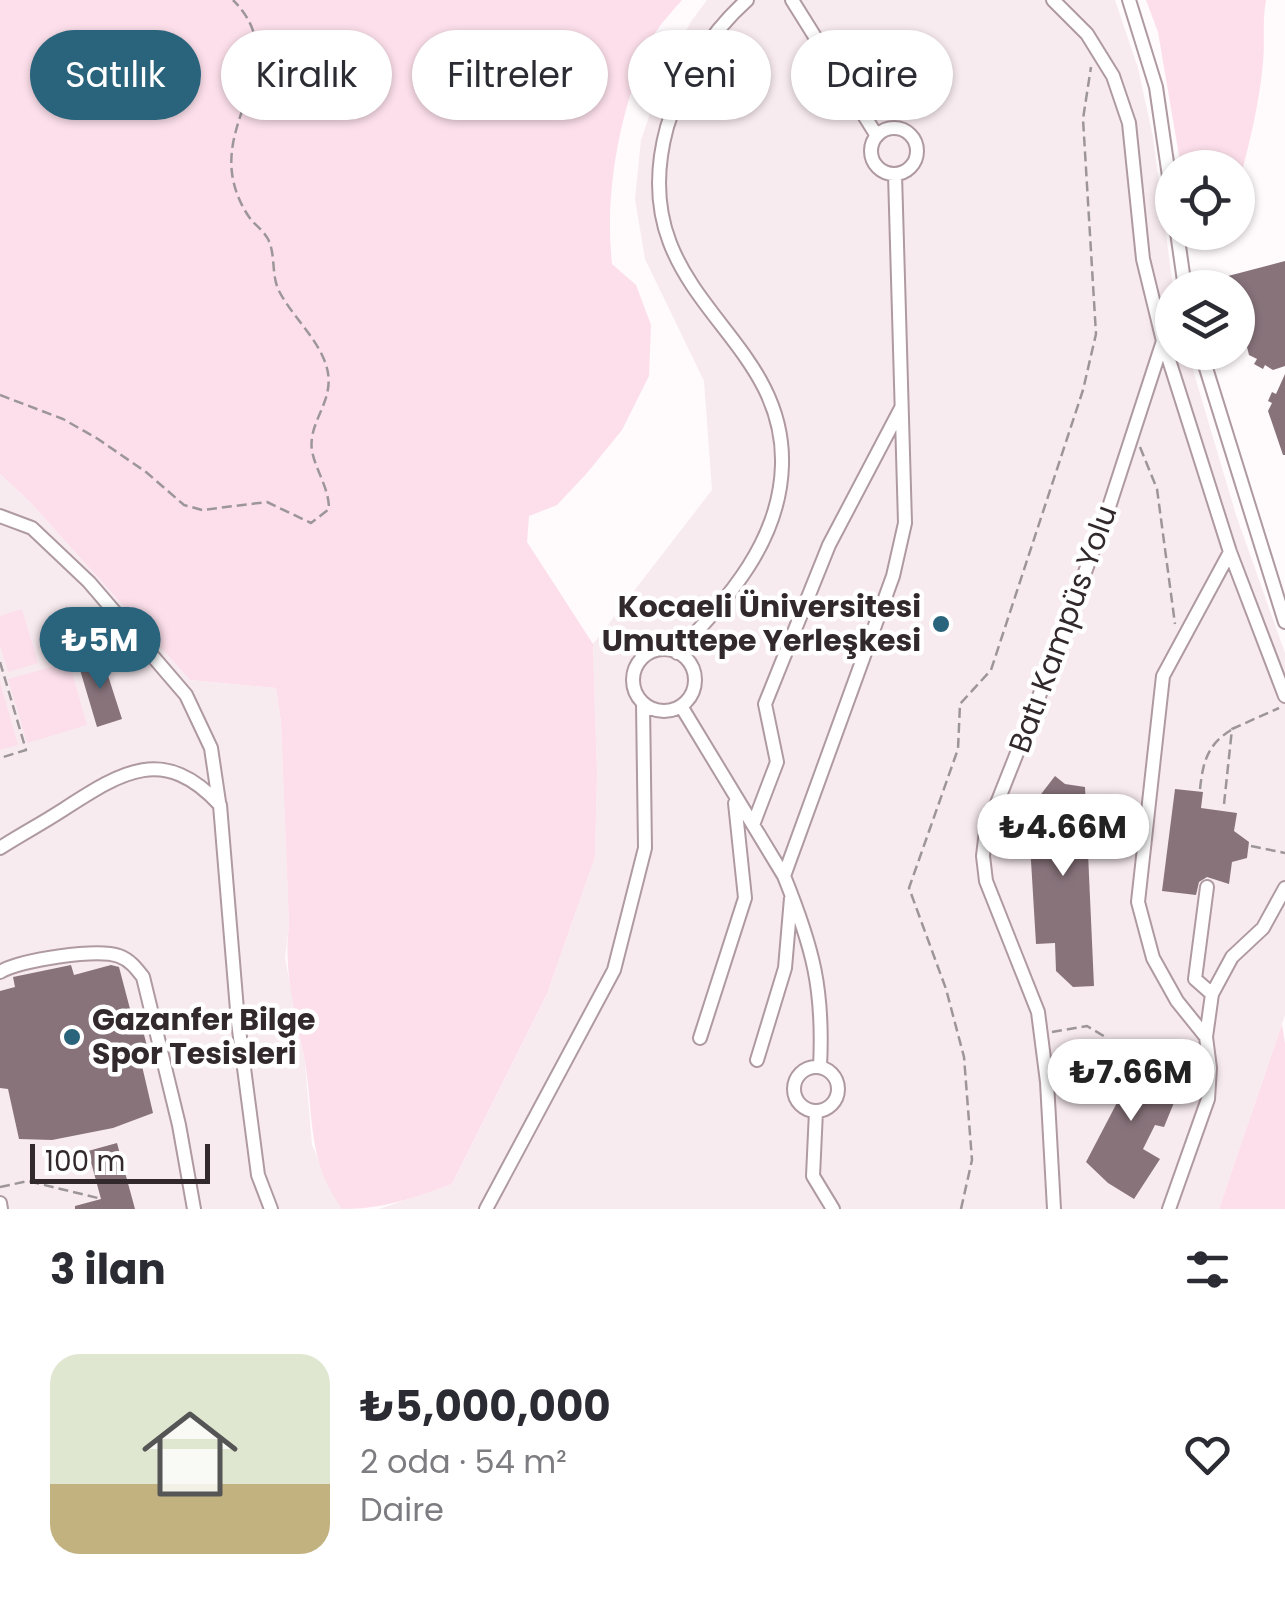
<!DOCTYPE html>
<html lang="tr">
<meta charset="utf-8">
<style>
body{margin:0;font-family:Poppins,sans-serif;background:#f2f2f3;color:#2b2b33;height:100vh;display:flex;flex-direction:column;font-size:38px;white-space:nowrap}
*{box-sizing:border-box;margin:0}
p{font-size:32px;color:#7c7c81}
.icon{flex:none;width:55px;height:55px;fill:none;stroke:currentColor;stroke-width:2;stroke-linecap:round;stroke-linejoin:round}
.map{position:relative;height:1209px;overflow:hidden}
.drawer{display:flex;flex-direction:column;background:#fff;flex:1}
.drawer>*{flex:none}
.guide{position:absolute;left:30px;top:30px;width:1225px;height:90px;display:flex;gap:20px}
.tools{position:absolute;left:1155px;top:150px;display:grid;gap:20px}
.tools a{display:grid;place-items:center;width:100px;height:100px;border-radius:50%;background:#fff;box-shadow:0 2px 8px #0004;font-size:50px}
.scale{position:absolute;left:30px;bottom:25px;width:180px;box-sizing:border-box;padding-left:10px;border:5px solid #32292d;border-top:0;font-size:28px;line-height:35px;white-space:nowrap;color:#32292d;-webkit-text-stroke:8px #fff;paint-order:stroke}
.price{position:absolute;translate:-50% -85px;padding:0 22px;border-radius:35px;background:#fff;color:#222;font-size:32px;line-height:65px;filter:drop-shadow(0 2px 5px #0008)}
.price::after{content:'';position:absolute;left:50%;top:60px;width:30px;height:22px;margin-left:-15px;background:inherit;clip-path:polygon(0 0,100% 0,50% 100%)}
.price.on{background:#29637c;color:#fff}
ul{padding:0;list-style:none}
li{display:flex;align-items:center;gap:30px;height:250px;padding:0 50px}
li span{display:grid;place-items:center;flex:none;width:280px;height:200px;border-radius:30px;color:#555}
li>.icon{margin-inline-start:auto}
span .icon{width:120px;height:120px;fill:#fffc;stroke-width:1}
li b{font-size:42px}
h2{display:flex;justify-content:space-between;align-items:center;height:120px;padding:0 50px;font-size:42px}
.pill{padding:0 35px;border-radius:45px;background:#fff;box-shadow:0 2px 8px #0004;font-size:35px;line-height:90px}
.pill.on{background:#29637c;color:#fff}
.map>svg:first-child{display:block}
.built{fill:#f8ebf0}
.green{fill:#fcdfea}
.building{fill:#88737b}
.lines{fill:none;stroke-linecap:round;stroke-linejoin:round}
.minor-casing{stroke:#af9aa1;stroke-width:16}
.path{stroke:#9d9699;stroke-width:2.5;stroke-dasharray:10 5;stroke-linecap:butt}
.minor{stroke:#fff;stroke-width:12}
.poi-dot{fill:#29637c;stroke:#fff;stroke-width:4}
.labels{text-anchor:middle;stroke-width:9;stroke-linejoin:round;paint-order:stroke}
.poi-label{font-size:30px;font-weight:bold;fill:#32292d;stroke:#fff;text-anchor:end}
.street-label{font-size:30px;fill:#32292d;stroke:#fff}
</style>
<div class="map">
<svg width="1285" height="1209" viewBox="0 0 1285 1209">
<rect width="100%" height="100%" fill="#fffafc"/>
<path class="built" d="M707 0H1115L1138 68 1153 137 1173 287 1172 352 1188 353 1236 515 1285 653V1015L1219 1209H379L452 1184 547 994 595 857 597 773 593 644 712 490 704 381 645 259 635 199 641 140 661 82 690 23Z
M0 474 29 501 190 680 276 688 281 722 289 925 285 958 305 1063 312 1145 342 1209H0Z"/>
<path class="green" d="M0 0H682C671 13 656 28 649 44 620 110 604 192 612 264L636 285 651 325 649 376 622 430 587 473 557 505 529 516 527 542 593 644 597 773 595 857 547 994 452 1184C413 1198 385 1209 342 1209 307 1160 314 1117 305 1062 296 1015 283 973 289 925L281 722 276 688 190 680 29 501 0 474Z
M1146 0H1266C1262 22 1265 41 1263 63 1259 105 1249 146 1238 186V168L1181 167 1158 32Z
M22 609 38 663 8 672 0 645V616Z
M69 662 87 725 27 743 8 679Z
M0 682 18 745 0 750Z
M1282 1024 1285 1044V1209H1219Z"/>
<path class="building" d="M1285 261V366L1273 370 1265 365 1263 369 1254 364 1257 359 1249 355 1238 311V288H1231L1228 276Z
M1285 374V455H1283L1268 411 1272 403 1268 401 1272 392 1276 394Z
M102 657 122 719 97 727 78 663Z
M1055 776 1065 784 1085 787 1094 986 1073 987 1056 971 1055 943 1036 944 1028 811Z
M1175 789 1203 792 1201 808 1237 813 1234 831 1249 842 1247 858 1232 862 1229 884 1207 877 1199 882 1196 895 1162 891Z
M71 965 74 975 111 965 119 967 134 1024 141 1023 148 1050 139 1053 153 1113 113 1128 52 1140 19 1139 8 1089 0 1088V991L15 987 13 977Z
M1113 1052 1180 1088 1164 1127 1155 1125 1143 1149 1160 1159 1134 1199 1108 1183 1086 1162 1120 1097 1096 1087Z
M117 1143 135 1209H75V1206L101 1199 88 1151Z"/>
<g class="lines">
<defs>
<path id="minor" d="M792 0 877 136
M1053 0 1087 34 1113 76 1129 123 1143 259 1163 341 1230 552 1285 696
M1129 0 1156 87 1172 197
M871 151a23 23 0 1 1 46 0a23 23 0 1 1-46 0Z
M1177 232 1185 288
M1201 352 1285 622
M0 516 32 528 89 582 186 695 211 748 219 802
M633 680a31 31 0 1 1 62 0a31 31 0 1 1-62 0Z
M677 653C727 599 780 543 782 465 786 329 621 296 667 127 681 79 710 33 747 0
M681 706 784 876 893 576 905 523 895 174
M753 825 777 762 765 704 829 545 901 408
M0 848C20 835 41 824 61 811 120 773 163 743 220 805L238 1022 258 1175 271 1209
M784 876C813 948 824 989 820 1067
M1207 887 1195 979 1212 994
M0 972C20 960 97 948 119 956 130 960 136 968 143 977L179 1125 194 1209
M1206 1037 1177 1001 1153 958 1138 902 1163 676 1230 552
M700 1038 745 898 735 803
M757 1060 785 968 791 898
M794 1089a22 22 0 1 1 44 0a22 22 0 1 1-44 0Z
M816 1111 813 1176 833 1209
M0 1203 1 1209
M486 1209 614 970 645 848 643 703
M1054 1209 1047 1082 1038 1012 986 881 983 856 986 831 1034 710 1108 510 1163 341
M1169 1209 1208 1099 1210 1068 1206 1037 1212 994 1232 957 1263 928 1285 888"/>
</defs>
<use href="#minor" class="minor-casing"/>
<path class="path" d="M0 395 63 419 98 439 146 472 184 505 202 510 267 502 311 523 329 509C329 488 316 471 312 451 307 417 343 397 322 355 311 332 291 314 279 291 271 275 276 255 268 239 264 232 258 227 253 222 242 209 234 190 232 173 224 110 290 57 233 0
M1140 447 1157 489 1175 624
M0 662 26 750 0 758
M1200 789C1203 762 1207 745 1231 730
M1224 804 1232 729 1279 708
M1251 846 1285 853
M1052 1032 1087 1026 1107 1038
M0 1187 28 1181 102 1199
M961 1209 972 1160 964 1057 946 989 909 888 958 749 960 704 991 670 1083 390 1096 334 1083 119 1091 67"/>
<use href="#minor" class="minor"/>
</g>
<g class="poi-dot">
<circle cx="941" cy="624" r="10"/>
<circle cx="72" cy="1037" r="10"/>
</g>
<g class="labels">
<g class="poi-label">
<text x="921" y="617">Kocaeli Üniversitesi<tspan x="921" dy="34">Umuttepe Yerleşkesi</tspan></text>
<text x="92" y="1030" text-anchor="start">Gazanfer Bilge<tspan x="92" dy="34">Spor Tesisleri</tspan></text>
</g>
<g class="street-label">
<text transform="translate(1063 629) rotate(-70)" y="10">Batı Kampüs Yolu</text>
</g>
</g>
</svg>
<div class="tools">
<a><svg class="icon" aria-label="locate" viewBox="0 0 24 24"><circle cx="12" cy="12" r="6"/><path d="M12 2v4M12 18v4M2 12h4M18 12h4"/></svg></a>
<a><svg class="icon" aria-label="layers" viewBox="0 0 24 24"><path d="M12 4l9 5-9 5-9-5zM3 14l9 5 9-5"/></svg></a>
</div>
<div class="scale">100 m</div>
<b class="price on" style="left:100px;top:692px">₺5M</b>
<b class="price" style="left:1063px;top:879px">₺4.66M</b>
<b class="price" style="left:1131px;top:1124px">₺7.66M</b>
<div class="guide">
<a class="pill on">Satılık</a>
<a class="pill">Kiralık</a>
<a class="pill">Filtreler</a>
<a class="pill">Yeni</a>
<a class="pill">Daire</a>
</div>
</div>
<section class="drawer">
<h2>3 ilan<svg class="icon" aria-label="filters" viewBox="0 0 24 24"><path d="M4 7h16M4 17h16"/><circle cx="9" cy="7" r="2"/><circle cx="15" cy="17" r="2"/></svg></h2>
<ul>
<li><span style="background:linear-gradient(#dfe7d0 65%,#c2b280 0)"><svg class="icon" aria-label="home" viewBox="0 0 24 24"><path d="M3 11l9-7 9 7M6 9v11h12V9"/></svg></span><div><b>₺5,000,000</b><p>2 oda · 54 m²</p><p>Daire</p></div><svg class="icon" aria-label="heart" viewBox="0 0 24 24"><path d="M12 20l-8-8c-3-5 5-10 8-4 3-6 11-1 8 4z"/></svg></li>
</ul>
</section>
